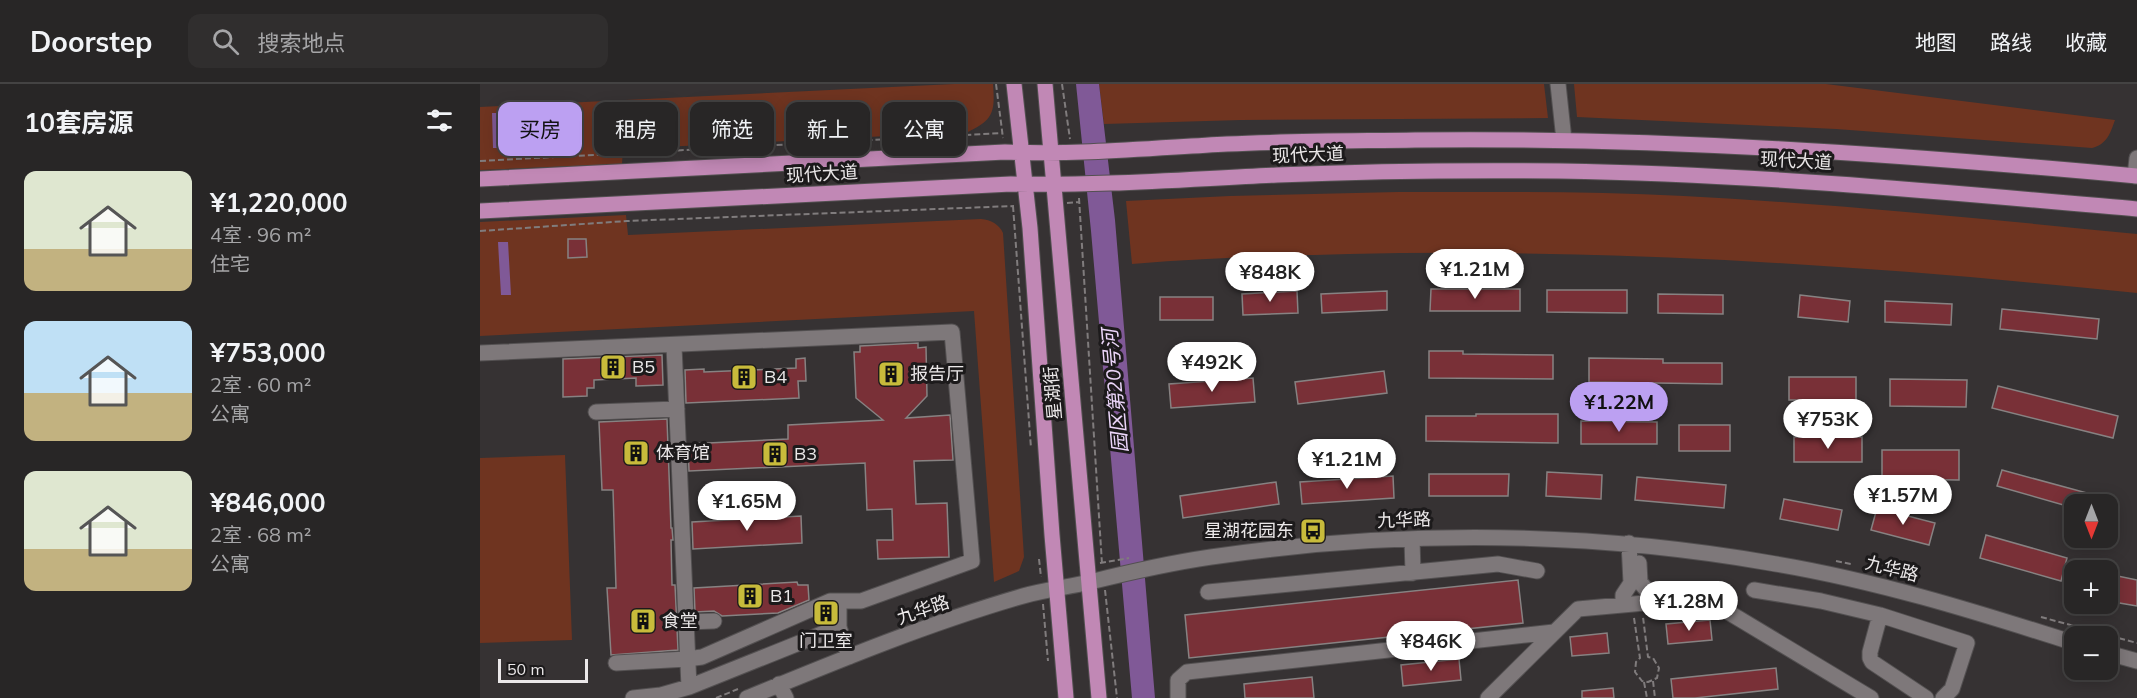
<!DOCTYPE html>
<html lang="zh">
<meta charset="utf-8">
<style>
body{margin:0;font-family:Mulish,"Noto Sans SC",sans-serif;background:#302e2e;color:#f1f3f6;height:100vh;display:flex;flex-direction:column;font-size:22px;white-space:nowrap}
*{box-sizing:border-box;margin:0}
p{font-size:20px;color:#a5a5a7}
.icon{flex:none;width:33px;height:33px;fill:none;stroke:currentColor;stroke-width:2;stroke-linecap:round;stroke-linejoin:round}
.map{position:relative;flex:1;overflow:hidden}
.panel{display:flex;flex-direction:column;background:#282626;width:480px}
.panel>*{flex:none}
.hud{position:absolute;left:18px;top:18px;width:570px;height:54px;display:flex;gap:12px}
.needle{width:39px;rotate:180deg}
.tools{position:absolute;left:1584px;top:410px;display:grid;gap:12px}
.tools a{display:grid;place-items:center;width:54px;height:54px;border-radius:12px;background:#282626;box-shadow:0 3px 15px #0003,0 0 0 2px #444343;font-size:30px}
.scale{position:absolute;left:18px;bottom:15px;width:90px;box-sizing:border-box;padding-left:6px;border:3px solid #ebe8e9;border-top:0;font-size:16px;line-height:21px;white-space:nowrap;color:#ebe8e9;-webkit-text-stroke:4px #1c1a1b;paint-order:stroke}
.price{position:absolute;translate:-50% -51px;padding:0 14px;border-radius:21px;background:#fff;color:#222;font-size:20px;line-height:39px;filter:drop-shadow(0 2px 3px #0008)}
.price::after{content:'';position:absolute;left:50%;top:36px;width:18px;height:14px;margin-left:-9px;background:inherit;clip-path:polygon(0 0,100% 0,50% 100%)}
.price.current{background:#bca0f2;color:#111}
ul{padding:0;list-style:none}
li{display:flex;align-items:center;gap:18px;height:150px;padding:0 24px}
li span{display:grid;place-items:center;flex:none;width:168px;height:120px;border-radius:12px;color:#555}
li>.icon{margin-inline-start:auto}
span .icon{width:72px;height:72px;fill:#fffc;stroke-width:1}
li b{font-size:26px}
h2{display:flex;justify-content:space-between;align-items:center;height:72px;padding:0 24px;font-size:26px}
.chip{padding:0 21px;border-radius:12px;background:#282626;box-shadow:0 3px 15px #0003,0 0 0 2px #444343;font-size:21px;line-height:54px}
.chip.current{background:#bca0f2;color:#111}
header{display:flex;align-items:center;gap:36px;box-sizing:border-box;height:84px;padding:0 30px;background:#282626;border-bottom:2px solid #444343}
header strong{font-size:28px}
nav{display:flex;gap:33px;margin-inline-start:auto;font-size:21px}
.search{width:420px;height:54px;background:#302e2e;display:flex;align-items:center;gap:15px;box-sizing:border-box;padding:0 21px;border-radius:12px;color:#a5a5a7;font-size:22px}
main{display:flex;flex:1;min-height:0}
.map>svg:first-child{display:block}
.green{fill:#6f3420}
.water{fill:#805997}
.building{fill:#793037;stroke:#878282;stroke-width:1.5}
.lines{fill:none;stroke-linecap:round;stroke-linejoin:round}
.minor-casing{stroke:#535051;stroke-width:17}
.major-casing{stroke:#535051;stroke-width:17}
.path{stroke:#807c7d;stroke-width:2;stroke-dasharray:6 3;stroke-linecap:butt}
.minor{stroke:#7e787a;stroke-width:15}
.major{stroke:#c188b5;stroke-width:15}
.labels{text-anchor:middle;stroke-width:6;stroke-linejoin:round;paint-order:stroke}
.street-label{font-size:18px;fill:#ebe8e9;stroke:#1c1a1b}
.poi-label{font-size:18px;fill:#ebe8e9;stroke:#1c1a1b;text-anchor:start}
.water-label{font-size:20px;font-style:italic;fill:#ecd6fa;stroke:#1c1a1b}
</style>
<header>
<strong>Doorstep</strong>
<div class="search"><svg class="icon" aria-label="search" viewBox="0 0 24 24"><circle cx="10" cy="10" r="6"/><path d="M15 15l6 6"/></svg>搜索地点</div>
<nav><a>地图</a><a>路线</a><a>收藏</a></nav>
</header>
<main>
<section class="panel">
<h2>10套房源<svg class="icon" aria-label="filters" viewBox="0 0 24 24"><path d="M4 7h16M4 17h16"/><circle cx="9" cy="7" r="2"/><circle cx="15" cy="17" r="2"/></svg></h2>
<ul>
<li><span style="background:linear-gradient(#dfe7d0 65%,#c2b280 0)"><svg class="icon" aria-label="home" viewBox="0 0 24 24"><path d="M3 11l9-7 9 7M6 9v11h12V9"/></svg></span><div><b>¥1,220,000</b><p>4室 · 96 m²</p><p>住宅</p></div></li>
<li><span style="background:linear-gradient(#bfe0f5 60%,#c2b280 0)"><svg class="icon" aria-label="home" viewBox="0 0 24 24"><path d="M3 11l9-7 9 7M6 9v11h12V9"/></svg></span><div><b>¥753,000</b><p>2室 · 60 m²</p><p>公寓</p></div></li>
<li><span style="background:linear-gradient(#dfe7d0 65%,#c2b280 0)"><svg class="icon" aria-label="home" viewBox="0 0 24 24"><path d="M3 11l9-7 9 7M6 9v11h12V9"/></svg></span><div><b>¥846,000</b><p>2室 · 68 m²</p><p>公寓</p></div></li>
</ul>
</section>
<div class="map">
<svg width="1657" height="614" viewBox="0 0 1657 614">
<rect width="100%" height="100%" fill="#363233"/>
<path class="green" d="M474 0H513C515 27 514 36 488 48L143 65 142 80 0 86V23Z
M619 0H1064L1068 34 761 36 624 40Z
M1094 0H1346L1635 36C1630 50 1627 60 1612 64L1356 45 1097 33Z
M918 108C1013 108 1109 107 1204 112 1355 120 1506 135 1657 150V209C1395 182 1132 164 869 170 796 172 724 174 652 180L646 117 750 112Z
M146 131 148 151 501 135C511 136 519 140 523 149L544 473 539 487 514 498 494 227 0 252V138Z
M85 371 92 556 0 559V374Z"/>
<path class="water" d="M596 0H619L635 136 675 614H652L611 147Z
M12 29H22L23 64H13Z
M18 158H28L31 211H21Z"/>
<path class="building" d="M81 47H100V65L82 66Z
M88 155H106L107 173 88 174Z
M951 205H1040V227H950Z
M1067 206H1147V229L1067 228Z
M817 207 818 229 763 231 762 210Z
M907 207V226L842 229 841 210Z
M1178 210 1243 211V230L1178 229Z
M1320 211 1370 217 1368 238 1318 233Z
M680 213H733V236H680Z
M1405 217 1472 220 1471 241 1405 238Z
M1522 225 1619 235 1617 255 1520 245Z
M438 259V264L446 263 447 312 426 334 470 331 473 376 434 377 436 420 467 419 469 473 398 475 397 456H413L412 425 387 426 385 379 209 387 208 360 308 355V341L403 336 376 314 374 268H380V262Z
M949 267H983V270L1073 271V295L949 294Z
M182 271 183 301 156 302V294L114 296V304H107V312L83 313V275Z
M325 274 326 297H318L319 314 206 319 205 286 224 285V288L316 284V275Z
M1109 274 1183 275V279H1242V300L1109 298Z
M904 287 907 309 818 320 815 298Z
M1309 293H1376V316H1309Z
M773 294 775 318 691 324 689 300Z
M1410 295 1487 296 1486 323 1410 322Z
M1518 302 1638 332 1633 354 1512 324Z
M996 330H1078V359L946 357V332H996Z
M187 335 191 444H192L193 456H191L192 501H195L198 566 131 571 127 504H136L133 406H122L119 338Z
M1101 337 1177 338V360H1101Z
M1199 341H1250V367H1199Z
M1314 353H1382V378H1314Z
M1402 366H1479V396L1402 395Z
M1522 386 1607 409 1604 420H1594V424L1517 402Z
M1067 388 1122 391 1121 415 1066 412Z
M949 390H1029L1028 412H949Z
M913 392 914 414 822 420 820 398Z
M1157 393 1246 401 1244 424 1155 416Z
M796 398 799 420 703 434 700 412Z
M1304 415 1362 426 1358 446 1300 435Z
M1397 424 1455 439 1449 461 1391 446Z
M321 432 322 459 213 465 212 438Z
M1506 451 1587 474 1581 497 1500 474Z
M1628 490 1657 496V522L1628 517Z
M1038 496 1043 539 709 574 705 531Z
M317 498 318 501H328L329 516 298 529 242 532 234 527 215 528 214 504Z
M1230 536 1232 556 1188 560 1186 540Z
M1127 549 1129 569 1092 572 1090 553Z
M979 575 981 596 923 602 921 581Z
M1296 584 1298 605 1215 614H1193L1191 595Z
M832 593 834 614H765L764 600Z
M1133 604 1134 614H1102V607Z"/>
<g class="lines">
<defs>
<path id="minor" d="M1078 0 1084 56
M1655 92 1657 74
M194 262 209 603
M0 269 472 248 492 477 381 517H350L222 573 207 575 136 579
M116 328 197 325
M932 455 933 489
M1159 479 1160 498 1169 509 1170 518
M1274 506 1341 517 1400 531 1487 559 1472 605 1463 614
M728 508 1018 480 1057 487
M359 517V543L369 573
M1143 520V511L1151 499 1149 459
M1400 531 1390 568V574L1392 578 1446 614
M206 538 234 537
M1628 569 1657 577
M299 600 306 614
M153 614 181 611 209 603 359 543
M267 614C357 577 449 539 543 512 565 506 588 503 610 498 650 488 690 479 731 473 916 446 1106 447 1290 479 1394 496 1494 527 1594 559
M698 614V596L707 588 1074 548
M1008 614 1098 525 1220 514 1228 516 1391 614"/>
<path id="major" d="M534 0 550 144 572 451 586 614
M565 0 619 614
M0 95 525 68C599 71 673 64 747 60 810 57 872 57 935 56 1177 53 1417 70 1657 92
M0 127 531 100C619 102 708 95 797 91 891 87 986 86 1080 87 1273 90 1465 108 1657 125"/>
</defs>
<use href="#minor" class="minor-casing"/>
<use href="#major" class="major-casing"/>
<path class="path" d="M516 0 523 54
M582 0 590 55
M0 77 523 49
M599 114 622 480
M587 119 599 118
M533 122 551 364
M0 147 147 137 534 122
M559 475 561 493
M1356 477 1371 480
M620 479 649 474
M625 506 637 614
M563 520 568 577
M1561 533 1657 559
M1154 534 1160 574 1156 578 1155 588 1162 597 1168 598 1177 594 1179 584 1173 574 1168 573 1163 533
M1173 597 1175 614
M1164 598 1167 614
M236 614 258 605"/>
<use href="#minor" class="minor"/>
<use href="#major" class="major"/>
</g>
<defs>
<symbol id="building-square" viewBox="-11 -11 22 22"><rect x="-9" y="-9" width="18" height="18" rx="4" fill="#c8bb3b" stroke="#1c1a1b"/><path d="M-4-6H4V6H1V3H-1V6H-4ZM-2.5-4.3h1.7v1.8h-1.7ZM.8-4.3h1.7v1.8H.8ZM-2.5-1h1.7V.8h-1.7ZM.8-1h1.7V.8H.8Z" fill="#111"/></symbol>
<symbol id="bus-square" viewBox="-11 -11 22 22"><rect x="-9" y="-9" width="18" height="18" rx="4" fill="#c8bb3b" stroke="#1c1a1b"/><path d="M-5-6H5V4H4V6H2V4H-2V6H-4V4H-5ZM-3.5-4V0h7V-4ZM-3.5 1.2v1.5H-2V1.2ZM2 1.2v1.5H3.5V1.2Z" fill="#111"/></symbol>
</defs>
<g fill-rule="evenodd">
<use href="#building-square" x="118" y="268" width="30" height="30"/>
<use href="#building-square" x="396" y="275" width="30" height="30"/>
<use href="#building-square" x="249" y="278" width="30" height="30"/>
<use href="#building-square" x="141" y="354" width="30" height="30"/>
<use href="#building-square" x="280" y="355" width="30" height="30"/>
<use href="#bus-square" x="818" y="432" width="30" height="30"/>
<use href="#building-square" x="255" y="497" width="30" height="30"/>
<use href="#building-square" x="331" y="514" width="30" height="30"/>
<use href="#building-square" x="148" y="522" width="30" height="30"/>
</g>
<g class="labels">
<g class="street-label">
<text transform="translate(828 71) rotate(-2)" y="6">现代大道</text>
<text transform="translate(1316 77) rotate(3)" y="6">现代大道</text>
<text transform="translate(342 90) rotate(-3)" y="6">现代大道</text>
<text transform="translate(573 309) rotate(-95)" y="6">星湖街</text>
<text transform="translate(924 436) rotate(-2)" y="6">九华路</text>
<text transform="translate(1412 485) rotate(14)" y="6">九华路</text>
<text transform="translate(443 526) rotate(-19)" y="6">九华路</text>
</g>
<g class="poi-label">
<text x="152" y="289">B5</text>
<text x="430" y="296">报告厅</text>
<text x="284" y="299">B4</text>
<text x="176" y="375">体育馆</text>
<text x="314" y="376">B3</text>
<text x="814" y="453" text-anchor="end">星湖花园东</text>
<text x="290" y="518">B1</text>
<text x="182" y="543">食堂</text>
<text x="346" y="563" text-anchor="middle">门卫室</text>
</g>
<g class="water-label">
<text transform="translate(635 307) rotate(-95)" y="7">园区第20号河</text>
</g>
</g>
</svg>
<div class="tools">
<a><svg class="needle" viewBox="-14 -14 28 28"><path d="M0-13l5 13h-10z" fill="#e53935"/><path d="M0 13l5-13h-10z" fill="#a5a5a7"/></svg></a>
<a>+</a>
<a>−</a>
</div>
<div class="scale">50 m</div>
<b class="price" style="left:995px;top:216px">¥1.21M</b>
<b class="price" style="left:790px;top:219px">¥848K</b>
<b class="price" style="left:732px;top:309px">¥492K</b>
<b class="price current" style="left:1139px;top:349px">¥1.22M</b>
<b class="price" style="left:1348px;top:366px">¥753K</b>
<b class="price" style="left:867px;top:406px">¥1.21M</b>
<b class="price" style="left:1423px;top:442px">¥1.57M</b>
<b class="price" style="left:267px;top:448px">¥1.65M</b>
<b class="price" style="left:1209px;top:548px">¥1.28M</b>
<b class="price" style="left:951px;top:588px">¥846K</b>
<div class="hud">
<a class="chip current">买房</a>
<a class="chip">租房</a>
<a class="chip">筛选</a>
<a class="chip">新上</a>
<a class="chip">公寓</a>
</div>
</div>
</main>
